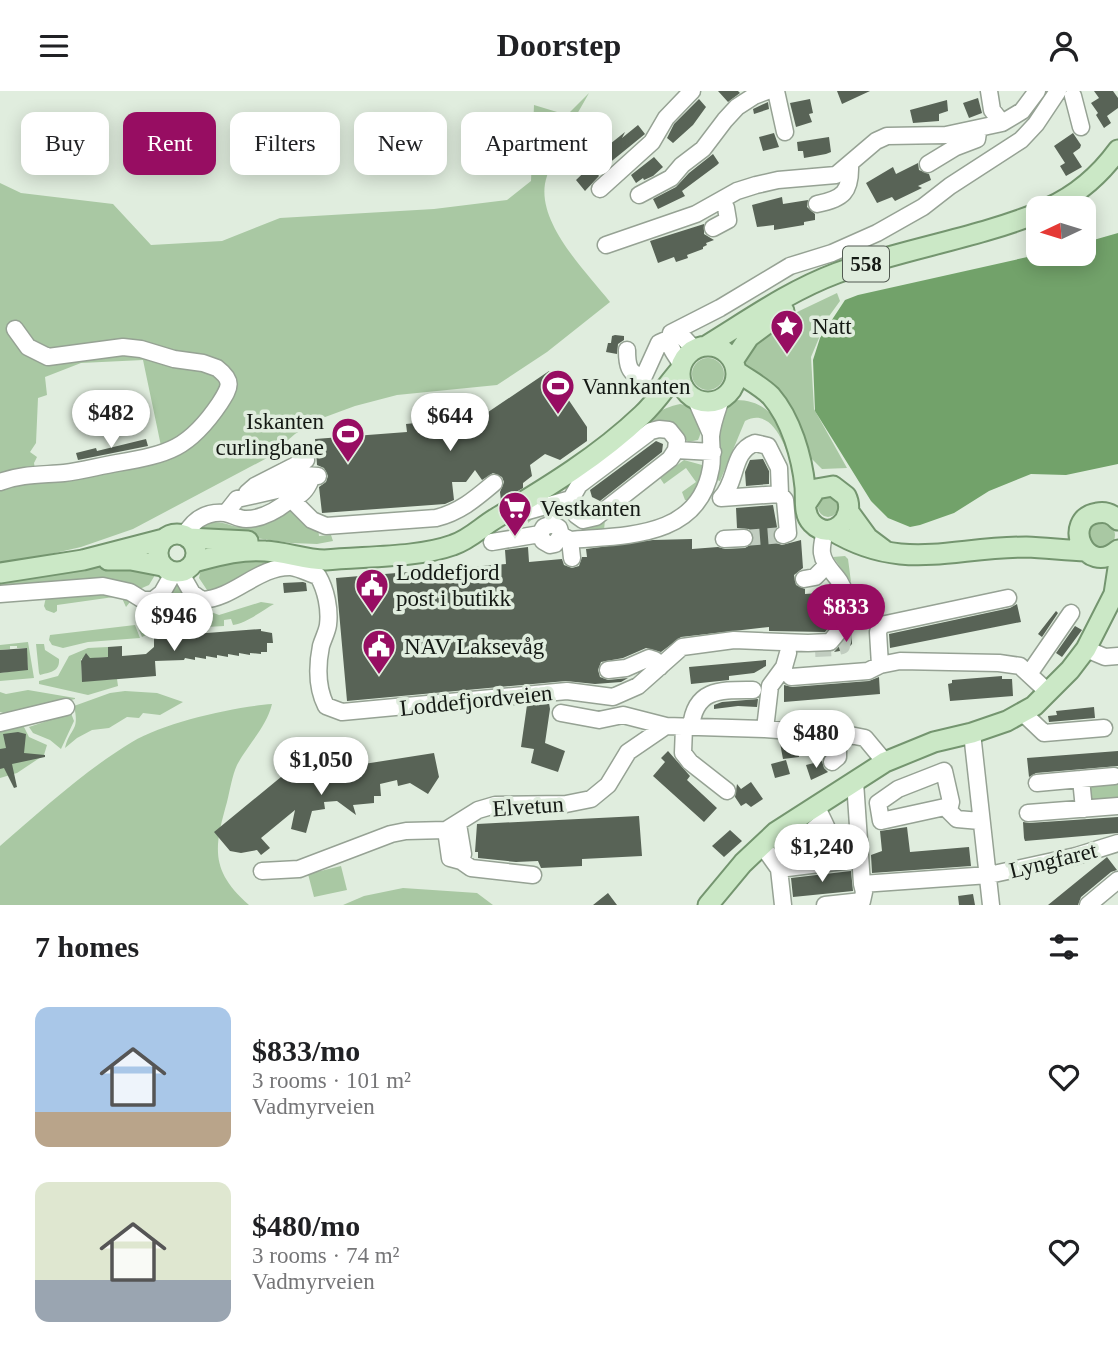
<!DOCTYPE html>
<meta charset="utf-8">
<style>
body{margin:0;font-family:"Times New Roman",serif;background:#f6f6f6;color:#202124;height:100vh;display:flex;flex-direction:column;font-size:26px;white-space:nowrap}
*{box-sizing:border-box;margin:0}
p{font-size:23px;color:#757577}
.icon{flex:none;width:38px;height:38px;fill:none;stroke:currentColor;stroke-width:2;stroke-linecap:round;stroke-linejoin:round}
.map{position:relative;height:814px;overflow:hidden}
.side{display:flex;flex-direction:column;background:#fff;flex:1}
.side>*{flex:none}
.hud{position:absolute;left:21px;top:21px;width:700px;height:63px;display:flex;gap:14px}
.needle{width:46px;rotate:266deg}
.tools{position:absolute;left:1026px;top:105px;display:grid;gap:14px}
.tools a{display:grid;place-items:center;width:70px;height:70px;border-radius:14px;background:#fff;box-shadow:0 4px 18px #0003;font-size:35px}
.price{position:absolute;translate:-50% -60px;padding:0 16px;border-radius:24px;background:#fff;color:#222;font-size:23px;line-height:46px;filter:drop-shadow(0 2px 4px #0008)}
.price::after{content:'';position:absolute;left:50%;top:42px;width:21px;height:16px;margin-left:-10px;background:inherit;clip-path:polygon(0 0,100% 0,50% 100%)}
.price.active{background:#970d62;color:#fff}
ul{padding:0;list-style:none}
li{display:flex;align-items:center;gap:21px;height:175px;padding:0 35px}
li span{display:grid;place-items:center;flex:none;width:196px;height:140px;border-radius:14px;color:#555}
li>.icon{margin-inline-start:auto}
span .icon{width:84px;height:84px;fill:#fffc;stroke-width:1}
li b{font-size:30px}
h2{display:flex;justify-content:space-between;align-items:center;height:84px;padding:0 35px;font-size:30px}
.pill{padding:0 24px;border-radius:14px;background:#fff;box-shadow:0 4px 18px #0003;font-size:24px;line-height:63px}
.pill.active{background:#970d62;color:#fff}
header{display:flex;justify-content:space-between;align-items:center;height:91px;padding:0 35px;background:#fff;font-size:32px;font-weight:800}
.map>svg:first-child{display:block}
.green{fill:#a9c8a3;fill-rule:evenodd}
.water{fill:#72a26a}
.building{fill:#586356}
.lines{fill:none;stroke-linecap:round;stroke-linejoin:round}
.minor-tunnel{stroke:#c1cdc0;stroke-width:16;stroke-dasharray:16 8;stroke-linecap:butt}
.minor-casing{stroke:#96a294;stroke-width:19}
.major-casing{stroke:#74956f;stroke-width:23}
.minor{stroke:#fff;stroke-width:16}
.major{stroke:#cbe8c6;stroke-width:19}
.labels{text-anchor:middle;stroke-width:7;stroke-linejoin:round;paint-order:stroke}
.shield{fill:#e0edde;stroke:#515951;stroke-width:2}
.shield-label{font-size:21px;font-weight:bold;fill:#141914}
.poi-label{font-size:23px;fill:#141914;stroke:#e0edde;text-anchor:start}
.street-label{font-size:23px;fill:#141914;stroke:#e0edde}
</style>
<header><svg class="icon" aria-label="menu" viewBox="0 0 24 24"><path d="M4 6h16M4 12h16M4 18h16"/></svg>Doorstep<svg class="icon" aria-label="person" viewBox="0 0 24 24"><circle cx="12" cy="8" r="4"/><path d="M4 21q1-7 8-7t8 7"/></svg></header>
<div class="map">
<svg width="1118" height="814" viewBox="0 0 1118 814">
<rect width="100%" height="100%" fill="#e0edde"/>
<path class="green" d="M589 2C575 28 556 56 547 85 532 128 585 179 610 211L547 261 497 294 397 304 355 315 317 329 295 343 267 367 133 438 81 456 20 470 0 471V92L21 102 113 113 151 154 222 150 280 127 434 118 507 109 531 90 534 14 567 24ZM143 269 161 355 74 376 35 378 34 372 37 366 30 361 36 352 38 307 47 304 45 286 81 272Z
M837 202 840 210 827 228 811 266 814 318 847 377 822 378 809 365 746 278 744 269 749 257 795 222Z
M692 283a16 16 0 1 1 32 0a16 16 0 1 1-32 0Z
M736 309C779 309 786 349 795 382 787 362 775 314 745 330L720 390 714 388C719 364 716 337 725 314Z
M680 313C696 315 706 334 698 349L688 351C676 339 678 328 656 331L584 383C612 358 642 321 680 313Z
M684 369 702 374 704 378 698 397 689 409H685L682 401 696 391 686 377 664 393 660 387Z
M818 416a10 10 0 1 1 20 0a10 10 0 1 1-20 0Z
M560 417 565 419 576 433 605 428 604 440C572 442 580 433 557 421L536 425 528 432 527 424Z
M288 418 318 436 319 445 331 444 333 450 317 453 291 452 205 440 202 436 203 433C225 427 230 438 247 436 260 435 276 423 288 418Z
M1089 444a13 13 0 1 1 26 0a13 13 0 1 1-26 0Z
M845 465 848 468 851 491 833 466Z
M226 467 302 469 214 501 207 499 199 487 201 477Z
M96 475H119L154 481 155 484 149 494 142 497 0 499V489Z
M178 491 194 513 210 516V518C190 529 163 532 141 527L137 514 130 511 126 516 121 505 57 514V520L54 522 46 519 44 515 46 506 104 499 134 510Z
M261 511 274 513C263 519 247 532 233 534L231 528 224 529V535L157 539 142 546 137 534H149L150 539H156L157 533 197 528 211 521 219 524Z
M135 534 140 547 88 551 63 557 52 554 49 549 50 544Z
M28 551 34 587 0 590V582L28 578 26 557H17V555H10V558L0 559V554Z
M36 553H44L45 559 59 568C60 581 50 581 40 584L39 582Z
M108 556V566L81 568 82 590 117 588 118 595 88 604 39 593V590L58 585 69 565 88 557Z
M28 599 75 607V608L12 624 0 621V601L6 603Z
M125 600 157 602 183 611 160 624 143 622 139 627 127 626 109 637 92 639 77 647 65 657C70 636 80 641 74 615L110 602Z
M272 613C266 637 248 653 237 674 232 685 230 699 227 711 214 757 210 780 249 814H0V755C42 719 84 680 132 651 165 631 234 616 272 613Z
M69 617 74 630 61 658 50 649 33 642 29 636 59 626Z
M23 634 29 646 47 654 44 664 17 682 0 687V640Z
M1118 687V712L1090 714 1085 695Z
M341 775 347 799 314 806 308 783Z
M403 797 477 802 493 814H343L364 805Z"/>
<path class="water" d="M1118 142V373L1066 384 1031 383 989 400 954 422 920 434 910 436 888 427 871 410 815 320 813 269 820 247 845 209 858 204 1041 163H1083V152Z"/>
<path class="building" d="M718 0H738L740 2 728 11Z
M837 0H870L842 13Z
M1094 0H1113L1118 7V17L1107 25 1111 32 1104 37 1096 24 1098 22 1091 12 1099 7Z
M978 7 982 22 969 27 963 12Z
M699 8 706 16 693 34 673 52 667 47 674 33Z
M810 8 813 22 809 23 812 31 796 36 790 12Z
M947 9 948 20 939 23V30L913 32 910 19Z
M768 11 769 18 754 23 753 18Z
M638 34 645 43 597 82 599 85 585 100 576 89 602 64 600 61 625 41 622 47Z
M774 42 779 56 763 60 759 46Z
M1073 42 1081 54 1080 57 1073 62 1082 76 1066 85 1060 75 1065 72 1054 55Z
M829 46 831 61 826 63 804 67 803 60H798L797 51Z
M713 63 719 72 717 74 682 100 685 105 658 118 653 108 676 96 689 82Z
M654 66 663 76 653 85 644 89 643 87 636 92 631 84Z
M918 72 919 79 929 83 931 89 918 95 922 97 895 110 892 106 877 112 866 92 893 76 896 83Z
M782 106 783 113 808 109 807 116 815 123V129L804 131V134L774 139V134L757 136 752 114Z
M704 133V143L714 149 706 152 707 154 703 156V158L687 164 688 167 676 171 674 166 658 172 650 150Z
M615 244 624 245V249L618 253 617 263 606 261 608 252H611L612 245Z
M549 280 587 336V350L560 369 545 363 530 374 532 385 523 392V397L501 410 500 401 504 391 502 386 493 382 482 389 475 379 466 391H452L454 409 445 413 322 422 319 396 326 391 328 385 324 377 317 374 315 348 407 341 406 333 445 329 460 340Z
M146 348 148 355 78 369 76 362 96 357 97 360Z
M656 350 663 353 662 361 600 410 592 406 590 399Z
M763 368 769 380V393L746 395 745 381 750 369Z
M773 414 777 436 773 443 776 452 782 454 801 449 803 477 794 484 796 494 805 498V503L833 501 836 508 841 511 852 508V527L846 524H840L825 541 769 540V536L681 546 661 561 646 557 623 567 601 571 598 579 600 586 608 589 628 587 621 591 595 593 566 590 347 610 336 487 506 473 505 459 528 456 529 471 562 468 564 474 572 477 579 475 582 466H587L586 458 653 449 692 448V458L718 456 725 458 745 457 753 452 754 446 749 438 737 437 736 417Z
M303 491 306 492 307 500 284 502 283 492Z
M1017 513 1021 531 890 557 889 543 1010 517Z
M1056 520 1058 522 1042 546 1038 543Z
M1075 535 1082 539 1062 566 1056 562Z
M261 538V540L272 542 273 552H267V561H261V563L250 562V564L239 562V565L228 563V566L217 564V567L206 565V568L195 566V569L185 567 184 569 155 570 156 585 82 591 81 570 86 562 90 567 108 566V556L122 555V565L146 563 154 556V546Z
M852 541V553L846 559 834 561Z
M27 557 28 579 0 582V559Z
M766 569V575L754 582 729 585V589L691 593 689 576Z
M1002 585V588H1012L1013 605 950 610 948 593 952 592V589Z
M879 586 880 603 784 611V594L792 596 869 590Z
M758 608 757 616 738 615 714 618V614L722 611Z
M549 612 550 618 545 652 565 660 558 681 531 672 534 658 521 656 527 614Z
M1094 616 1095 627 1049 631 1048 625 1057 624 1056 620Z
M18 641 26 643 24 662 45 664V666L12 673 17 696 14 697 4 677 0 678V658L6 657 3 643Z
M790 651 799 661V666L783 668 780 652Z
M668 660 690 685 687 689 717 717 704 731 653 685 665 671 661 667Z
M1118 660V675L1036 682 1029 686 1027 667Z
M434 662 439 686 428 703 410 692 398 695 397 689 380 693 381 705H374V712L353 714 356 724 337 710 324 711 325 718 312 720 306 742 291 738 295 719 261 747 270 757 261 764 257 759 241 762 230 760 214 741 281 686Z
M786 669 790 683 775 687 771 673Z
M822 670 824 677 828 681 811 689 806 674Z
M751 691 763 708 751 716 746 712 741 715 735 706 737 693 741 698Z
M639 725 642 765 582 768V775L541 777 538 770 516 771 478 767V761H475L477 733Z
M1118 726V742L1025 750 1024 747 1023 731 1029 732Z
M907 736 910 761 969 756 971 775 872 782 871 764 882 760 880 740Z
M730 739 742 750 724 766 712 755Z
M1107 766 1117 779 1111 781 1081 806 1078 814H1048Z
M851 780 853 800 793 806 791 787Z
M608 802 617 814H593Z
M973 803 975 814H959L958 805Z"/>
<g class="lines">
<path class="minor-tunnel" d="M744 447 783 444
M815 558 835 557 842 555 844 546V501"/>
<defs>
<path id="minor" d="M776 0 785 41
M989 0 992 19 1002 32
M1073 5 1081 36
M928 73 956 56 977 48 978 41
M600 98 652 51 666 27 692 0
M639 104 671 87 682 74 703 58 725 29 737 16 754 5 767 0
M817 113C843 108 851 101 850 74
M713 137 728 129 726 117 722 111
M606 154 696 123 737 100 756 94 778 89 836 84 876 50 887 45 946 44 1002 32 1022 20 1037 0
M681 237V244L694 258
M627 259C627 272 628 285 644 285L659 252 668 248
M681 273C675 262 666 255 671 242L720 217 790 175 832 162 877 142 923 116 950 95 1021 49 1036 33 1058 0
M696 309 711 343
M659 338 669 339 677 349 676 359 670 368 596 426 583 429 576 424 571 408 579 394 651 340Z
M755 352 768 355 779 377 780 403 721 407C738 390 731 361 755 352Z
M676 359 713 361
M0 391C21 383 42 384 64 382 82 380 99 375 117 372 169 363 189 358 220 312 230 296 234 290 217 277L203 272 174 268 141 258 123 256 48 266 28 256 15 238
M247 402 255 395 306 369
M780 403 785 409 788 442 783 444
M291 408C302 405 307 398 311 388
M226 422 237 408 277 399 305 384 318 385
M505 422 524 421 571 408
M825 439C824 446 821 455 822 462 824 478 841 485 844 501
M561 444 570 449C625 444 699 448 711 377 713 366 711 356 711 345 712 333 717 320 721 308
M184 445C193 429 206 420 225 422 232 423 238 428 246 428 262 428 279 418 291 408L312 429 326 435 436 427C460 421 475 408 494 392
M724 448 744 447
M570 449 572 467
M492 451 540 443 544 436 552 433 559 437 561 444 555 453 550 454 543 450 540 443
M180 481 192 502 202 509C235 507 258 475 291 476 300 477 310 483 318 485 326 499 330 518 328 534 327 541 323 548 321 555 317 575 317 597 326 615L342 621 567 600 613 606 638 595 682 556 734 549 808 552 830 551 844 534
M804 488 815 486 827 474
M0 503 103 495 130 501 143 509H153L162 502 174 481
M1086 558 1105 566 1118 565
M880 574 878 541 881 534 1008 507
M608 579 626 577 649 567 655 569 660 576
M1029 583 1071 522
M791 586 868 580 880 574 900 570 999 572 1020 575 1048 601
M561 622 599 629 623 624 666 635 765 638 855 645 865 647 885 671
M1023 622 1044 642 1104 637
M0 632 66 616
M684 636 683 662 690 671 727 700
M691 636C695 597 721 599 753 599
M765 638 770 595 784 576 788 562
M796 641 802 651 838 657V666L832 671
M972 642 991 814
M855 691 862 793 989 784 1076 765 1118 752
M1037 692 1081 688
M816 714C825 735 830 738 833 762L820 766 811 764 806 754 807 744 823 730
M1084 718 1081 688 1114 685
M949 719 951 711 944 680 898 698 878 712 881 730 945 716 957 728 980 730
M1028 722 1118 715
M458 733 463 763 461 770
M446 739 450 767 461 770 471 777 533 784
M762 754 779 778 783 814
M779 778 859 768
M262 780 299 778 391 743 406 740 446 739 478 719 495 714 566 713 591 708 608 694 628 661 666 635
M825 814 862 810 864 801 862 793
M1088 814 1118 789"/>
<path id="major" d="M1048 117C1077 104 1099 85 1118 59
M680 283a28 28 0 1 1 56 0a28 28 0 1 1-56 0Z
M706 255C750 228 789 200 837 182 903 158 973 148 1038 122
M733 270 749 246 784 220
M736 280C747 288 761 295 771 305 791 328 802 366 805 396 806 408 803 423 812 432 831 452 857 427 846 405L833 395 816 398 806 413
M849 421 868 447 884 459
M1118 429C1112 423 1106 420 1097 422 1061 428 1085 487 1118 459
M831 439C902 482 950 456 1026 456 1046 457 1066 459 1086 460
M158 462a19 19 0 1 1 38 0a19 19 0 1 1-38 0Z
M188 447 248 450
M108 469H131L162 475
M194 471C217 465 241 458 265 460 286 461 305 469 325 469 364 465 417 467 453 454 471 448 482 435 498 426 548 396 599 365 642 324 656 311 667 294 680 279
M0 482 83 469 164 448
M708 814 743 772 776 741 885 671 934 651 972 642 1007 630 1034 615 1070 579 1086 558 1114 503 1118 477"/>
</defs>
<use href="#minor" class="minor-casing"/>
<use href="#major" class="major-casing"/>
<use href="#minor" class="minor"/>
<use href="#major" class="major"/>
</g>
<defs>
<symbol id="sight-pin" viewBox="-11 -11 22 30"><path d="M0 17L-7.5 6A9.5 9.5 0 1 1 7.5 6Z" fill="#970d62" stroke="#e0edde"/><path d="M0-6L1.8-2.2L6-1.7L2.9 1.2L3.7 5.4L0 3.3L-3.7 5.4L-2.9 1.2L-6-1.7L-1.8-2.2Z" fill="#fff"/></symbol>
<symbol id="stadium-pin" viewBox="-11 -11 22 30"><path d="M0 17L-7.5 6A9.5 9.5 0 1 1 7.5 6Z" fill="#970d62" stroke="#e0edde"/><path d="M0-5a6.5 5 0 1 0 0 10a6.5 5 0 1 0 0-10ZM-3.5-1.8h7v3.6h-7Z" fill="#fff"/></symbol>
<symbol id="supermarket-pin" viewBox="-11 -11 22 30"><path d="M0 17L-7.5 6A9.5 9.5 0 1 1 7.5 6Z" fill="#970d62" stroke="#e0edde"/><path d="M-6-5.5h2.5l.6 2H6L4.5 2H-2.5L-4.4-4H-6ZM-1.5 3.2a1.3 1.3 0 1 0 .1 0ZM3 3.2a1.3 1.3 0 1 0 .1 0Z" fill="#fff"/></symbol>
<symbol id="civic-pin" viewBox="-11 -11 22 30"><path d="M0 17L-7.5 6A9.5 9.5 0 1 1 7.5 6Z" fill="#970d62" stroke="#e0edde"/><path d="M-.6-6.5H3V-4.5H.6V-3L4-1V1h2V6H-6V1h2V-1L-.6-3ZM-1.2 2.5V6h2.4V2.5Z" fill="#fff"/></symbol>
</defs>
<g fill-rule="evenodd">
<use href="#sight-pin" x="768" y="216" width="38" height="52"/>
<use href="#stadium-pin" x="539" y="276" width="38" height="52"/>
<use href="#stadium-pin" x="329" y="324" width="38" height="52"/>
<use href="#supermarket-pin" x="496" y="398" width="38" height="52"/>
<use href="#civic-pin" x="353" y="475" width="38" height="52"/>
<use href="#civic-pin" x="360" y="536" width="38" height="52"/>
</g>
<g class="labels">
<rect class="shield" x="843" y="155.5" width="46" height="35" rx="5"/>
<g class="shield-label">
<text x="866" y="180">558</text>
</g>
<g class="poi-label">
<text x="812" y="243">Natt</text>
<text x="582" y="303">Vannkanten</text>
<text x="324" y="338" text-anchor="end">Iskanten<tspan x="324" dy="26">curlingbane</tspan></text>
<text x="540" y="425">Vestkanten</text>
<text x="396" y="489">Loddefjord<tspan x="396" dy="26">post i butikk</tspan></text>
<text x="404" y="563">NAV Laksevåg</text>
</g>
<g class="street-label">
<text transform="translate(476 609) rotate(-6)" y="8">Loddefjordveien</text>
<text transform="translate(528 715) rotate(-4)" y="8">Elvetun</text>
<text transform="translate(1053 769) rotate(-14)" y="8">Lyngfaret</text>
</g>
</g>
</svg>
<div class="tools">
<a><svg class="needle" viewBox="-14 -14 28 28"><path d="M0-13l5 13h-10z" fill="#e53935"/><path d="M0 13l5-13h-10z" fill="#757577"/></svg></a>
</div>
<b class="price" style="left:111px;top:359px">$482</b>
<b class="price" style="left:450px;top:362px">$644</b>
<b class="price active" style="left:846px;top:553px">$833</b>
<b class="price" style="left:174px;top:562px">$946</b>
<b class="price" style="left:816px;top:679px">$480</b>
<b class="price" style="left:321px;top:706px">$1,050</b>
<b class="price" style="left:822px;top:793px">$1,240</b>
<div class="hud">
<a class="pill">Buy</a>
<a class="pill active">Rent</a>
<a class="pill">Filters</a>
<a class="pill">New</a>
<a class="pill">Apartment</a>
</div>
</div>
<section class="side">
<h2>7 homes<svg class="icon" aria-label="filters" viewBox="0 0 24 24"><path d="M4 7h16M4 17h16"/><circle cx="9" cy="7" r="2"/><circle cx="15" cy="17" r="2"/></svg></h2>
<ul>
<li><span style="background:linear-gradient(#a9c7e8 75%,#b9a48a 0)"><svg class="icon" aria-label="home" viewBox="0 0 24 24"><path d="M3 11l9-7 9 7M6 9v11h12V9"/></svg></span><div><b>$833/mo</b><p>3 rooms · 101 m²</p><p>Vadmyrveien</p></div><svg class="icon" aria-label="heart" viewBox="0 0 24 24"><path d="M12 20l-8-8c-3-5 5-10 8-4 3-6 11-1 8 4z"/></svg></li>
<li><span style="background:linear-gradient(#dfe7d0 70%,#9aa5b1 0)"><svg class="icon" aria-label="home" viewBox="0 0 24 24"><path d="M3 11l9-7 9 7M6 9v11h12V9"/></svg></span><div><b>$480/mo</b><p>3 rooms · 74 m²</p><p>Vadmyrveien</p></div><svg class="icon" aria-label="heart" viewBox="0 0 24 24"><path d="M12 20l-8-8c-3-5 5-10 8-4 3-6 11-1 8 4z"/></svg></li>
</ul>
</section>
